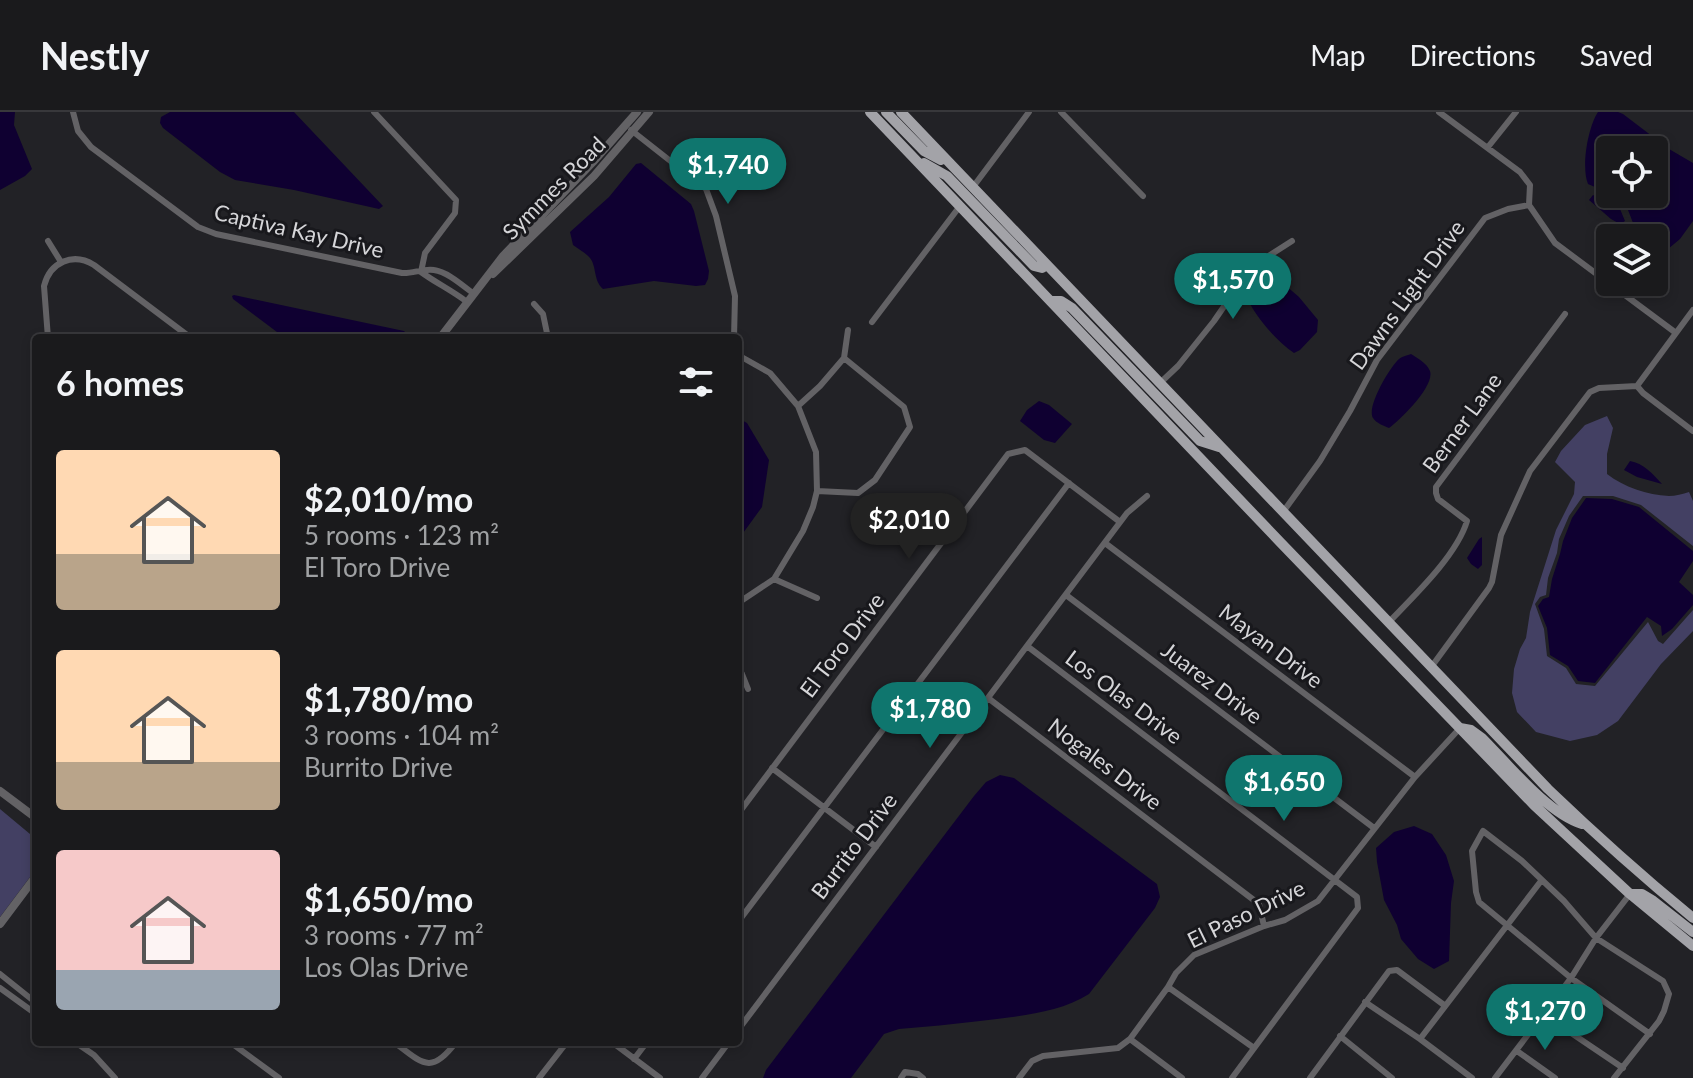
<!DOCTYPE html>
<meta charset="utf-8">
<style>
body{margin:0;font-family:Lato,sans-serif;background:#272729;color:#f1f3f6;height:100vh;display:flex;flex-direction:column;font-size:30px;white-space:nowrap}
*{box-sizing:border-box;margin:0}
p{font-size:26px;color:#9fa1a3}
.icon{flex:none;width:44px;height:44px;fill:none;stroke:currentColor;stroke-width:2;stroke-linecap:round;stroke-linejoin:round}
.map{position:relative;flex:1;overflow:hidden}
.drawer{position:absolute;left:32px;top:222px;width:710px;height:712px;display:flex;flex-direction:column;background:#1a1a1c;border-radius:8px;box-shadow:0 4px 12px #0003,0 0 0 2px #38383b}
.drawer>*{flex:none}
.fabs{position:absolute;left:1596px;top:24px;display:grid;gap:16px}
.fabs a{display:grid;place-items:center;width:72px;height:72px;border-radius:8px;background:#1a1a1c;box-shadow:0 4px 12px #0003,0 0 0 2px #38383b;font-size:40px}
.price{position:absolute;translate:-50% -68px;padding:0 18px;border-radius:28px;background:#0f766e;color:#fff;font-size:26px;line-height:52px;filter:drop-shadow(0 2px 4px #0008)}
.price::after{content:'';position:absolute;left:50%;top:48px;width:24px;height:18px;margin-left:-12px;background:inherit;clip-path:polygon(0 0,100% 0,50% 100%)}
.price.active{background:#222;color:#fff}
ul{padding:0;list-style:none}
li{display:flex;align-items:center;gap:24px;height:200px;padding:0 24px}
li span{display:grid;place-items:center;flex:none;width:224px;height:160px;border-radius:8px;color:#555}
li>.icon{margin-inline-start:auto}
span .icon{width:96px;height:96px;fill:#fffc;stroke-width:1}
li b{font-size:34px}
h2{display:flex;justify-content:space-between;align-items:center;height:96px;padding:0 24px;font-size:34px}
header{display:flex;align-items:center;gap:48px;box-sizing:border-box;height:112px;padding:0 40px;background:#1a1a1c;border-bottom:2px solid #38383b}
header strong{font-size:38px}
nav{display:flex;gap:44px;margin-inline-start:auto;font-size:28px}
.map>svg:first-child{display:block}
.green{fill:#434063}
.water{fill:#0f0031;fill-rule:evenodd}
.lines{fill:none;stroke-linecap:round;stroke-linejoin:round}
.minor{stroke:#636265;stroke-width:6}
.tertiary{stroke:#636265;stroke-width:8}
.primary{stroke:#a3a3a8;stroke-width:10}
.labels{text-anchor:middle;stroke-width:6;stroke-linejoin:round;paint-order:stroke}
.street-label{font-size:22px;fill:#d5d5d8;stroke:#18181c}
</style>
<header>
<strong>Nestly</strong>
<nav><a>Map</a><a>Directions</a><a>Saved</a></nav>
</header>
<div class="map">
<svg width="1693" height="966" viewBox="0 0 1693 966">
<rect width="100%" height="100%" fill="#222226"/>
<path class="green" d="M1607 304 1613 316 1607 342V362C1624 375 1647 383 1669 384 1675 384 1683 382 1689 380L1693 389V434L1641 393 1613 384H1583L1569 404 1559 427 1557 441 1548 466 1546 483 1540 485 1535 492 1544 517 1547 544 1566 556 1576 572 1595 574 1648 510 1658 529 1663 532 1693 498V519L1661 552 1618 609 1597 623 1570 629 1536 620 1517 600 1512 581 1514 557 1520 537 1526 526 1530 500 1556 418 1574 382 1575 370 1555 350 1561 339 1585 313Z
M0 697 36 727V757L0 805Z"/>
<path class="water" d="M0 0H15L14 13 32 57 25 64 0 78Z
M170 0H294L383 94 379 97 294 78 235 68 220 60 163 16 160 11 161 5Z
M1598 0H1618L1623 2 1669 37 1693 51V109L1680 127 1668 137 1654 133V126H1644L1635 116 1628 98 1623 94 1620 97 1625 109 1620 112 1611 107 1589 88 1593 83 1612 93H1617L1618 89 1604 79 1588 72C1581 55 1588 15 1598 0ZM1610 38H1654V82H1610Z
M641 51 691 92 694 99 709 159 708 167 705 173 696 174 654 169 603 177C593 168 597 155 590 146 586 141 578 137 573 133L570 120 609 85 636 52Z
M1271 161 1299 185 1318 208 1317 220 1300 238 1294 241C1274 227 1254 203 1244 180 1251 168 1257 163 1271 161Z
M234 183 404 219 407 222 404 226H285L233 187 232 184Z
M1411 242C1417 246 1427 251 1430 259 1435 274 1400 308 1389 316 1384 314 1376 311 1373 306 1366 295 1390 255 1399 247 1403 244 1405 244 1411 242Z
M1039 289 1049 293 1072 312 1055 331 1044 328 1020 309 1027 298Z
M738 306 747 311 769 348 762 395 738 428Z
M1630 349C1643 351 1653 362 1662 372L1637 365 1624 358Z
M1586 386 1612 387 1639 395 1693 439V449L1679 470 1693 483V493L1672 517 1662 524 1661 514 1647 505 1595 571 1578 569 1568 554 1550 543 1547 516 1538 494 1543 487 1549 485 1552 467 1560 442 1563 429 1572 406Z
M1482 425V453L1478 457 1471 452 1467 446 1479 427Z
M1000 663 1014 666 1157 772 1160 785 1155 796 1089 882C1057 902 1017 904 980 909 953 912 926 915 899 917L884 922 851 966H763L766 958 974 684 986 670Z
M1414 714 1432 722 1446 743 1454 769 1451 791 1449 849 1434 857 1418 847 1401 827 1397 813 1384 788 1377 750 1376 736 1394 720Z"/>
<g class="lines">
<path class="minor" d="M73 0 78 19 91 35 198 115 216 122 402 161C412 162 424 156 434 158 448 160 463 174 474 182
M374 0 456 88 455 101 425 141 421 160
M1061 0 1143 84
M1439 0 1520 60 1530 73 1529 93 1555 131 1676 221
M631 18 706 77 716 104 735 184 734 226
M1488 35 1516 0
M973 75 1029 0
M48 129 61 150
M421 160C436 171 453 179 467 190
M534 192 543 202 548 226
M872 210 960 94
M48 226 44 174C50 150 73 140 94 153L191 226
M738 243 770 261 798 294 816 340 817 379 813 395 803 419 774 467 738 491
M1160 271 1178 254 1214 209 1236 177 1267 145 1292 129
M1637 274 1693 198
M798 294 820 274 844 246 848 218
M817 379 858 381 875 368 910 315 904 295 844 246
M1283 400 1320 349 1350 299 1377 248 1485 106 1508 97 1529 93
M1105 431 1415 665
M774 467 817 486
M1066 483 1374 716
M1389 510C1414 484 1457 443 1467 409L1438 387 1436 381V375L1565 202
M1027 534 1357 785 1358 796 1232 966
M1432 554 1489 476 1492 470 1501 423 1530 359 1590 280 1599 276 1637 274 1643 281 1693 319
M738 559 742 562 748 577
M988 586 1259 792 1264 814
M772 656 876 735
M738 702 1008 342 1025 338 1120 410
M738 810 1069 371
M0 862 35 890
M1168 875 1254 936
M0 876 36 902
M1365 890 1420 927 1472 966
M1543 902 1623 956
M738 918 1127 401 1147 384
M1340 924 1392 966
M1130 927 1182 966
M1420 927 1541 769
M75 930 94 943 115 966
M230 930 279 966
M394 930C422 951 431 964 456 930
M612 930 660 966
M1517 939 1555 966
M634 947 647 930
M539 966 567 930
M702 966 729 930
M901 966 905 960 918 962 923 966
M1019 966 1032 949 1043 944 1118 936 1130 927 1168 875 1176 861 1194 843 1264 814 1285 808 1318 789 1415 665 1460 616
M1310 966 1389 859 1397 858 1444 893
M1495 966 1571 866 1596 826 1630 782
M1614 966 1659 909 1664 899 1669 882 1663 869 1596 826 1564 789 1522 749 1483 719 1472 739 1476 780 1479 790 1571 866 1650 922"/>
<path class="tertiary" d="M493 162 594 64 649 0
M440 226 503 144 593 50 637 0
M0 679 36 706
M0 812 36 764"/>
<path class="primary" d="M870 0 1281 431 1534 693 1630 782 1693 834
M886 0 924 39 941 48
M901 0 1548 677C1595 722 1643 765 1693 806
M924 51 947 64 1034 154 1042 156 1047 153
M1051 189H1061L1072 196 1200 329 1219 335
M1460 616 1471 618 1482 626C1508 652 1547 701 1582 712
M1630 782H1642L1652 788 1693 820"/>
</g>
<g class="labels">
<g class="street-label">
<text transform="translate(554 76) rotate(-45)" y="8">Symmes Road</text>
<text transform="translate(299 119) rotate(13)" y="8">Captiva Kay Drive</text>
<text transform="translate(1407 183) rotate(-54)" y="8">Dawns Light Drive</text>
<text transform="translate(1462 311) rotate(-54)" y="8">Berner Lane</text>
<text transform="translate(842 533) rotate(-53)" y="8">El Toro Drive</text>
<text transform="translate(1271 534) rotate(37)" y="8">Mayan Drive</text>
<text transform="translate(1212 571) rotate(37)" y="8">Juarez Drive</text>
<text transform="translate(1124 585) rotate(37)" y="8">Los Olas Drive</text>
<text transform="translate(1105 652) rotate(37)" y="8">Nogales Drive</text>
<text transform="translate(854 734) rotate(-53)" y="8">Burrito Drive</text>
<text transform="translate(1246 802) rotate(-26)" y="8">El Paso Drive</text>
</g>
</g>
</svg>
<div class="fabs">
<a><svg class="icon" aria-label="locate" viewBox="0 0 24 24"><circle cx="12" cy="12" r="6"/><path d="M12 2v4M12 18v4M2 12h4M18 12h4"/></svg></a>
<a><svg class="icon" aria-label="layers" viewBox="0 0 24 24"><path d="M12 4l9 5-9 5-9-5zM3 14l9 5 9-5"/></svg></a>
</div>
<b class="price" style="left:728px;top:94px">$1,740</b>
<b class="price" style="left:1233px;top:209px">$1,570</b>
<b class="price active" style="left:909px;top:449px">$2,010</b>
<b class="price" style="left:930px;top:638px">$1,780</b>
<b class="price" style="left:1284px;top:711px">$1,650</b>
<b class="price" style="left:1545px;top:940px">$1,270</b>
<section class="drawer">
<h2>6 homes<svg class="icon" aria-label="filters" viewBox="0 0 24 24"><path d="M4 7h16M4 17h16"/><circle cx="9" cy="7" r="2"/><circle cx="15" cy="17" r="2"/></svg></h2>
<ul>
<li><span style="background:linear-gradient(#ffd9b3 65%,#b9a48a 0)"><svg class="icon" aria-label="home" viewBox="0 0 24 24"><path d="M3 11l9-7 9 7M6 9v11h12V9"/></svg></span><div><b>$2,010/mo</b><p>5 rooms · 123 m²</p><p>El Toro Drive</p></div></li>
<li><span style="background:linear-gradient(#ffd9b3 70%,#b9a48a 0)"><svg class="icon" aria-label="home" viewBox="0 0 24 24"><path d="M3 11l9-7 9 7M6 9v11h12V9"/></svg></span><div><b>$1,780/mo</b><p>3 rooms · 104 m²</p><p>Burrito Drive</p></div></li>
<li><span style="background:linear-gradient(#f6c9c9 75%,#9aa5b1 0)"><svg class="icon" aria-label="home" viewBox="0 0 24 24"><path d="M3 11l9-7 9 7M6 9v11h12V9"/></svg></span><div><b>$1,650/mo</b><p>3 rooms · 77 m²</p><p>Los Olas Drive</p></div></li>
</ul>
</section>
</div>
